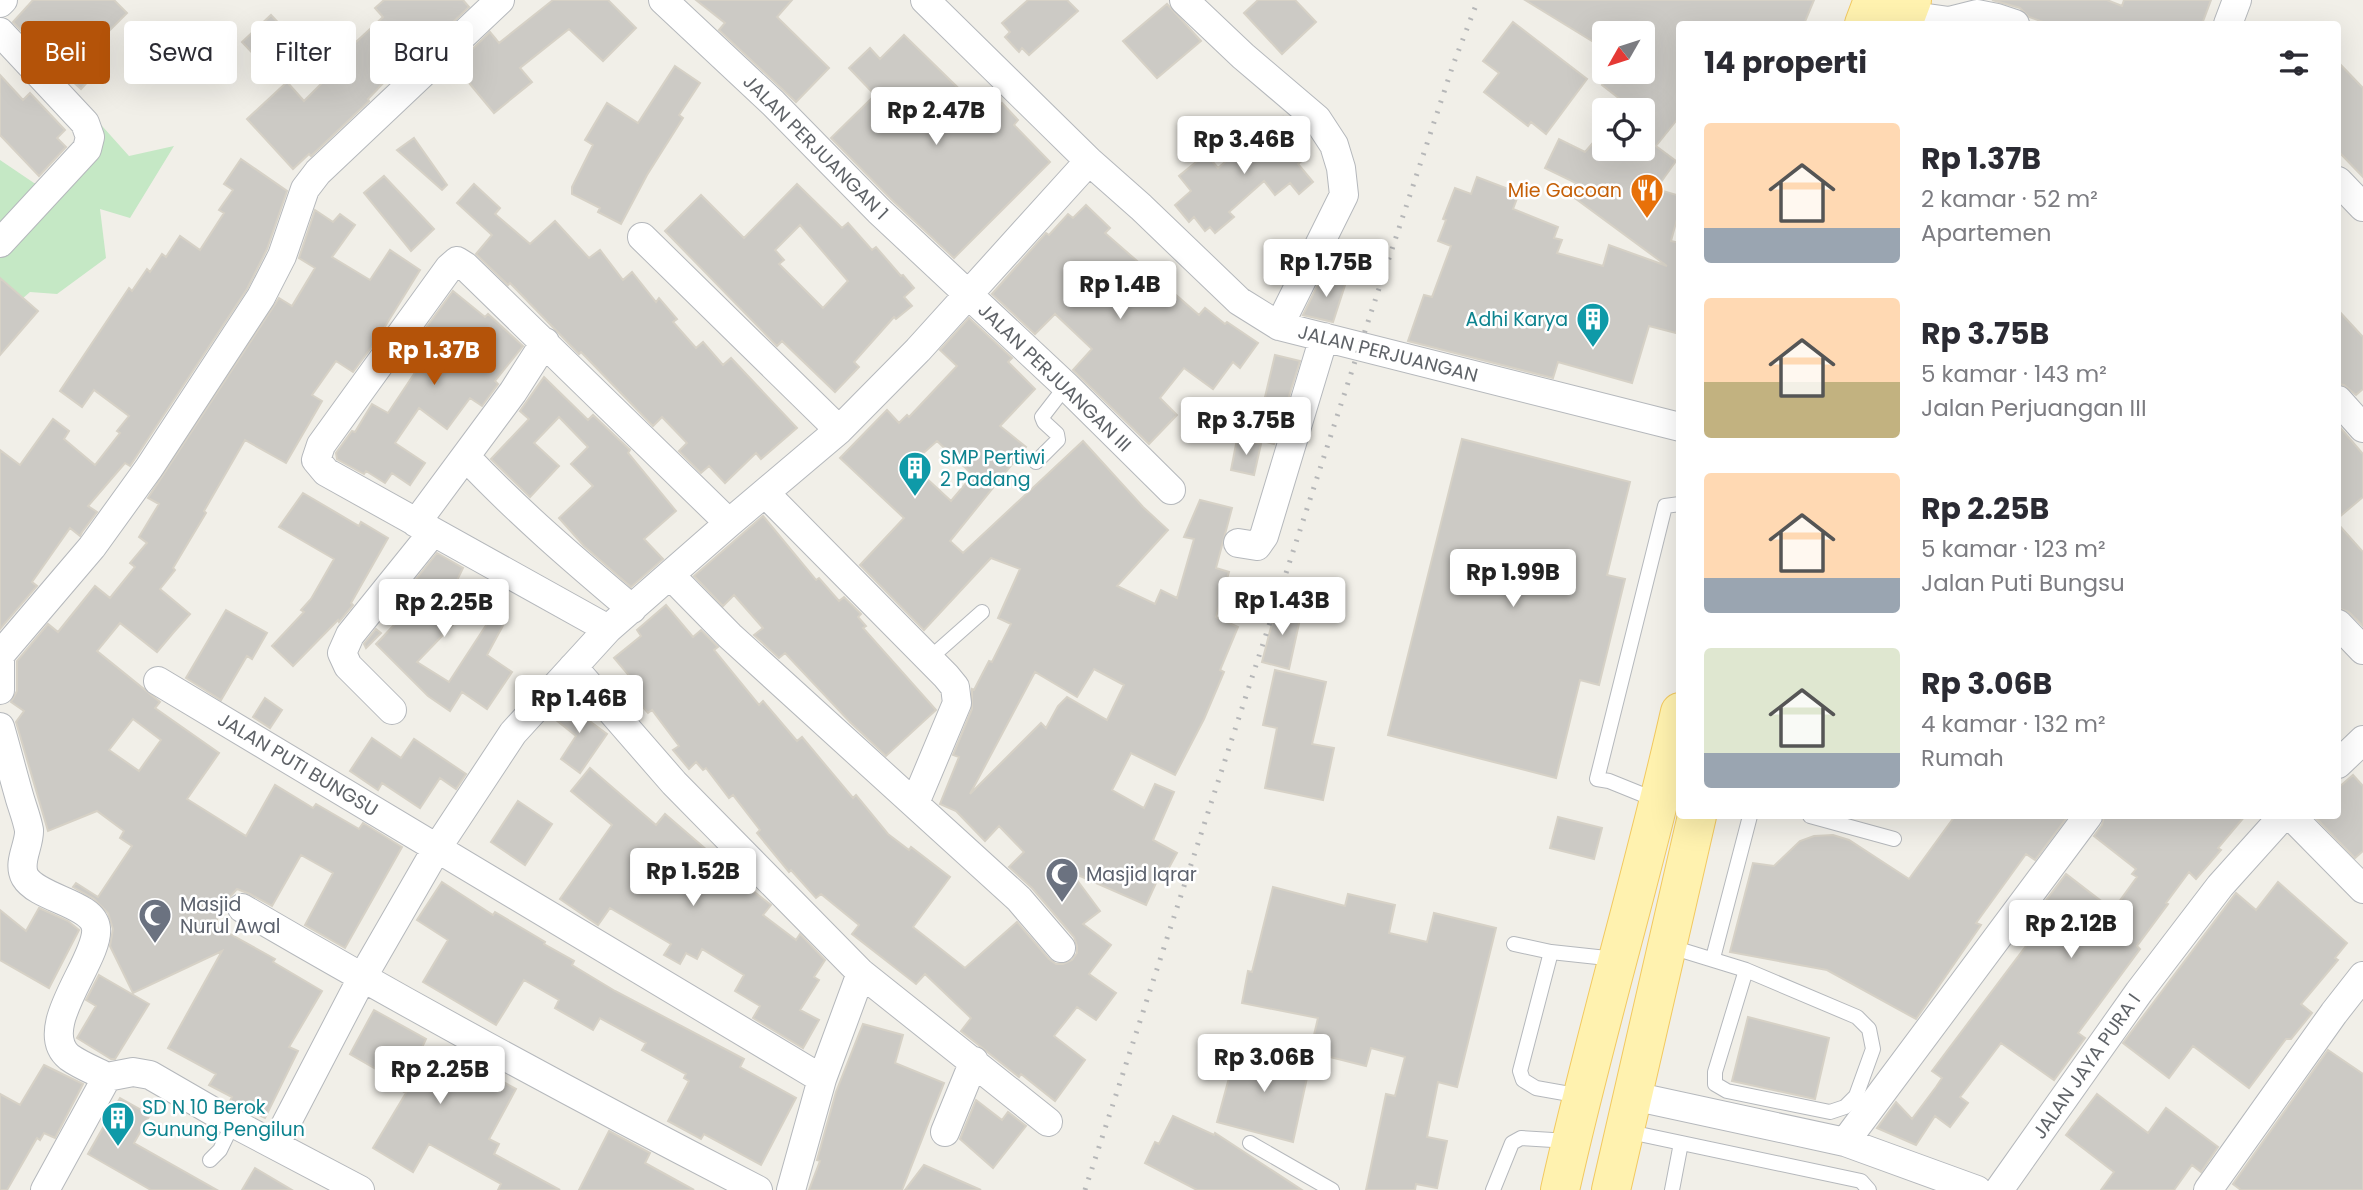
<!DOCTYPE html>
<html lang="id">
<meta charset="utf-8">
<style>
body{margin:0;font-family:Poppins,sans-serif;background:#f7f7f7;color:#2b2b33;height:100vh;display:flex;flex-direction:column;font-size:26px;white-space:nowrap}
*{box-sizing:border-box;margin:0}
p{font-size:23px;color:#7c7c81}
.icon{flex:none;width:38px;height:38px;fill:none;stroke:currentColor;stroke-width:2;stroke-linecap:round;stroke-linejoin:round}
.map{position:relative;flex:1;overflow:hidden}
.side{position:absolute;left:1676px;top:21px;width:665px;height:798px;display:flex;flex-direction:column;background:#fff;border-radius:7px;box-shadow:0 7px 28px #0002}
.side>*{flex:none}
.top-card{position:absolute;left:21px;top:21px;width:665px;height:63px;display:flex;gap:14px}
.needle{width:46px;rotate:231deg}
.tools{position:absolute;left:1592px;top:21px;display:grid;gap:14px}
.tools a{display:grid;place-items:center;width:63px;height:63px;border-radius:7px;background:#fff;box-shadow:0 7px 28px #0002;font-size:35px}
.price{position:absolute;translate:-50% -60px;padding:0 16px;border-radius:7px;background:#fff;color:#222;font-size:23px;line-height:46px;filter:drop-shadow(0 2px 4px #0008)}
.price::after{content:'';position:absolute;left:50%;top:42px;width:21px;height:16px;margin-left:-10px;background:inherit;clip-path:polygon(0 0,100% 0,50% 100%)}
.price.current{background:#b45309;color:#fff}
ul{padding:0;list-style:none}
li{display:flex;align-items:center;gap:21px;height:175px;padding:0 28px}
li span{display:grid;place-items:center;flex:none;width:196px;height:140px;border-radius:7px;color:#555}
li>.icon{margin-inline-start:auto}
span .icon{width:84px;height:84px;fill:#fffc;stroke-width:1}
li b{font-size:30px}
h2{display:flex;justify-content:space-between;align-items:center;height:84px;padding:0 28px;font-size:30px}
.tag{padding:0 24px;border-radius:7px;background:#fff;box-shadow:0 7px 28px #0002;font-size:24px;line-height:63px}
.tag.current{background:#b45309;color:#fff}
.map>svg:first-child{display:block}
.green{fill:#c5e8c5}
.building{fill:#cccac5;stroke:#d6d1c6;stroke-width:2;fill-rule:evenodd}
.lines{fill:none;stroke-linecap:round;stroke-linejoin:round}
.service-casing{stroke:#b5b8bc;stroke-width:16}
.minor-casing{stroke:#b5b8bc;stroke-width:30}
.primary-casing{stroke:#f2c960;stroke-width:40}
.service{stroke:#fff;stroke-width:14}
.minor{stroke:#fff;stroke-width:28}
.primary{stroke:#fff2af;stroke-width:38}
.rail{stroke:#b6b7b8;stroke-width:5;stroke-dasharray:2 9;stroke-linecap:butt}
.labels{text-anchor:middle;stroke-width:5;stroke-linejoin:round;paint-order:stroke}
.street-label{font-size:19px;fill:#5f6368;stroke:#fff}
.food-label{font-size:19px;fill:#c56008;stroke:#fff;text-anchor:end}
.culture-label{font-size:19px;fill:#0d838f;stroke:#fff;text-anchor:start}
.worship-label{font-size:19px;fill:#5b616d;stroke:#fff;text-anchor:start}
</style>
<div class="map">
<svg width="2363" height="1190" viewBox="0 0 2363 1190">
<rect width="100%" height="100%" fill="#f1efe8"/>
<path class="green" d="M94 117 129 156 174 146 130 218 100 209 106 258 57 294 30 292 0 318V160L34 183H44Z"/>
<path class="building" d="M33 0H114L127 13 88 52 103 65 81 89 46 57 13 22Z
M384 0H463L469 7 432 42 427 36 387 73 390 76 368 99 369 101 311 156 309 154 293 169 247 119 287 82 304 101 330 75 315 59 344 30 356 42 383 17 375 8Z
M553 0H608L636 28 603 61 569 29 520 68 532 82 494 113 455 66 490 32 499 43Z
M696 0H792L777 17 829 68 796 102 719 30 725 23Z
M1028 0H1067L1078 11 1029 55 1022 48 1019 52 1005 37 1010 32 1002 23Z
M1258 0H1295L1316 22 1282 54 1244 13Z
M1525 0H1814L1804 24H1680V116L1656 146 1676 161 1656 189 1680 196V208L1671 241 1680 243V318L1676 333 1649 326 1632 383 1558 362 1553 378 1408 341 1424 295 1432 297 1451 246 1438 241 1446 220 1443 219 1455 188 1471 194 1477 177 1519 193 1513 209 1558 227 1554 238 1562 240 1557 253 1603 266 1609 245 1667 266 1568 193 1576 183 1545 168 1559 139 1585 152 1605 129V149H1643V110H1634L1602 85 1612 72H1643V33H1605V49Z
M1992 0H2107L2122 6 2124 0H2211L2202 24H2049L2029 17 2020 8Z
M1167 4 1201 41 1157 78 1123 41Z
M271 15 304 50 275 77 242 42Z
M1513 22 1587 79 1546 134 1531 122 1528 126 1484 92 1499 73 1483 61Z
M904 35 988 117 1002 103 1018 120 1014 125 1050 162 954 258 891 199 831 138 875 95 849 68 870 48 880 59Z
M2338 62 2363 88V177L2338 151Z
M675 66 700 83 679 115 683 118 647 175 621 224 598 212 600 208 572 194V187L593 145 585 140 607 103 638 123Z
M0 75 23 100 30 93 65 130 57 138 66 147 39 176 0 135Z
M1283 117 1309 148 1300 156 1303 160 1298 164 1313 182 1299 194 1290 183 1275 195 1264 181 1229 212 1234 217 1215 233 1210 227 1205 231 1194 217 1189 222 1175 205 1191 191 1179 176 1206 154 1218 168 1269 124 1272 127Z
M414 138 447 185 442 190 397 150Z
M241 159 287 191 267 249 247 289 130 466 125 463 88 506 97 512 82 532 80 536 70 528 32 582 37 586 0 629V450L20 465 53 419 69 431 64 439 95 465 120 433 117 431 129 416 94 390 82 407 60 391 129 288 132 291 147 269 150 272 162 254 166 257 180 236 200 250 224 213 219 210 233 190 224 184Z
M384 176 434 229 411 251 364 193Z
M474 184 500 208 495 214 530 244 555 221 589 258 600 250 623 280 632 272 656 302 659 298 677 319 673 322 696 348 703 342 723 365 731 358 797 428 761 459 756 453 725 483 709 466 701 473 679 451 687 443 662 417 653 426 581 352 579 354 510 283 508 285 476 254 492 235 457 203Z
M797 184 842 228 848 223 872 250 876 247 901 276 903 275 914 288 904 297 912 306 896 319 894 317 854 362 859 367 835 392 782 341 777 346 665 231 701 195 744 238ZM800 225 848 281 823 308 779 264 784 260 775 250Z
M1086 205 1110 228 1105 233 1199 315 1205 308 1225 324 1227 322 1258 343 1240 368 1233 362 1213 389 1184 368 1160 398 1177 415 1149 444 1073 370 1092 349 1055 314 1035 334 992 294 1046 233 1049 235 1068 214 1073 218Z
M315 210 333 222 340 214 355 225 332 257 370 280 390 250 420 270 376 341 353 372 336 361 312 395 322 401 286 463 245 440 204 511 206 513 173 568 175 570 160 589 190 614 173 633 157 652 120 623 97 651 160 702 155 708 219 753 187 799 246 836 275 785 313 808 316 804 359 829 363 823 402 847 345 948 305 925 333 873 301 855 272 906 250 894 237 889 228 899 214 925 275 959 273 962 322 991 289 1047 298 1051 265 1118 230 1101 232 1097 209 1085 216 1074 168 1048 222 951 133 993 110 946 113 929 108 913 94 899 73 887 76 883 98 897 132 846 120 838 124 831 97 811 48 831 16 722 24 711 11 702 17 691V661L48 624 58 632 95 586 110 598 135 567 130 563 147 543 139 537 159 504 148 498 279 298 292 306 315 268 299 258ZM133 719 161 740 139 771 109 750Z
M1323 274 1346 282 1333 322 1303 315Z
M0 278 38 311 0 355Z
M453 291 485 317 488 314 523 346 495 381 498 384 482 406 470 398 447 429 419 408 395 443 425 463 410 485 392 473 385 483 366 471 364 474 337 459 336 453 352 431 355 432 372 404 388 413 422 362 409 351Z
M2338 310 2363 337V389L2356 395 2344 385 2338 384Z
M969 318 1012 358 1008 362 1035 389 1000 426 1026 447 950 541 963 553 1083 441 1143 507 1168 530 1117 586 1155 604 1161 590 1177 598 1194 539 1184 537 1200 500 1232 508 1216 568 1229 572 1216 617 1238 627 1220 670 1224 672 1204 719 1175 775 1131 753 1112 790 1144 808 1155 784 1174 792 1153 840 1177 853 1165 875 1161 872 1146 905 1071 872 1100 911 1083 924 1111 945 1089 974 1116 993 1096 1020 1077 1007 1054 1036 1085 1060 1055 1101 1021 1074 1019 1077 961 1031 971 1018 925 974 916 984 852 934 859 925 821 894 816 898 791 870 789 872 757 833 760 830 733 795 729 798 706 768 703 770 696 762 689 769 673 750 679 746 652 710 648 713 629 691 637 685 614 658 641 636 637 630 666 605 693 637 701 630 718 647 714 650 759 705 763 701 797 741 802 737 853 798 856 795 888 834 909 850 911 847 950 877 913 927 965 968 1017 922 1049 959 1056 964H1063L1072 960 1077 953V946L1074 937 1032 888 1009 867 1024 852 999 826 985 841 956 811 940 804 959 757 953 755 972 709V689L974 690 989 661 992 662 1011 624 998 618 1020 569 991 558 924 630 860 565 904 518 840 458 887 410 899 423 907 415 909 417 957 366 940 350ZM937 441 973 475 951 501 911 464ZM1094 669 1124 685 1107 720 1067 697 1058 706 1046 728 1041 723 970 794 1035 672 1077 697Z
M1275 355 1300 361 1274 444 1255 439Z
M544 377 588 420 593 415 630 450 628 453 676 511 644 539 663 559 631 587 584 546 559 518 593 486 571 464 588 447 559 417 534 443 559 466 530 497 491 459 529 419 520 411Z
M2338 425 2363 454V497L2338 518Z
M1237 439 1261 444 1254 475 1231 470Z
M1462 439 1630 482 1607 575 1625 579 1599 685 1580 680 1556 778 1388 735Z
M303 493 359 526 361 522 388 538 351 603 353 605 339 622 338 620 293 666 272 646 304 612 301 610 311 599 334 559 279 527Z
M763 516 816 580 819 578 839 601 844 597 861 614 858 617 866 626 863 628 936 710 886 756 850 722 785 653 779 658 754 635 763 628 734 595 723 606 694 576Z
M2338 524 2363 552V626L2349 612 2338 608Z
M437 553 463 568 450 595 471 606 417 662 449 682 494 613 506 620 487 655 512 672 487 709 462 692 450 711 428 696 376 644 413 605 401 598Z
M1277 604 1302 610 1289 669 1262 662Z
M226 610 267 633 252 659 247 656 221 700 186 678Z
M376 629 381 633 366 648 364 644Z
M1275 670 1326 682 1312 744 1334 748 1323 800 1265 788 1277 728 1263 725Z
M569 697 584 709 580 714 607 734 580 773 561 759 576 736 551 716Z
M265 698 282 710 270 728 253 717Z
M372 738 401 758 414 739 466 774 456 789 440 778 420 808 382 783 378 790 350 771Z
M590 768 656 825 665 814 722 863 720 865 771 905 763 915 796 940 800 934 825 960 814 977 819 980 800 1010 819 1020 803 1048 753 1018 760 1006 735 991 744 975 702 949 697 959 686 953 680 964 664 955 671 944 610 908 598 925 560 899 612 825 571 791Z
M2353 775 2363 786V851L2355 858 2314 816H2338V788Z
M518 801 552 824 525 865 491 842Z
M1955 816H2068L2035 860 2026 854 1976 923 1981 925 1916 1019 1827 970 1730 952 1753 863 1774 866 1800 841 1814 836 1833 835 1849 840 1909 879Z
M2104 816H2245L2218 848 2221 850 2196 879 2189 872 2166 903 2168 904 2137 946 2140 949 2078 1033 2085 1038 2054 1080 2001 1043 1960 1097 1968 1103 1950 1127 1935 1116 1916 1145 1877 1128 1896 1102 1912 1119 1936 1087 1942 1078 1932 1071 2041 926 2032 919 2066 874 2113 910 2137 877 2132 874 2136 869 2094 836 2102 825Z
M1558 817 1602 828 1594 859 1550 848Z
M442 882 493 915 495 912 545 942 544 944 574 961 572 965 615 991 744 1059 740 1067 796 1098 761 1165 704 1134 701 1139 668 1121 689 1081 684 1078 686 1074 642 1050 646 1043 600 1018 593 1030 555 1008 559 1000 524 980 496 1025 423 982 448 940 417 920Z
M2278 882 2347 943 2335 958 2338 960 2301 1004 2312 1013 2291 1039H2286L2249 1088 2193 1046 2169 1078 2123 1043 2236 893 2256 910Z
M1273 887 1345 906 1348 894 1395 905 1389 933 1427 942 1434 913 1496 928 1457 1087 1438 1082 1427 1137 1447 1141 1437 1188 1416 1184 1415 1190H1366L1386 1094 1395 1096 1405 1057 1371 1048 1366 1066 1310 1052 1318 1018 1242 1003 1248 971 1252 972Z
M39 908 68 921 79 930 49 988 0 960V910L26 931Z
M99 975 149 1004 115 1059H111L77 1038 96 1006 86 1000Z
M374 1010 426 1039 419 1054 457 1075 465 1061 516 1089 489 1139 499 1144 494 1154 560 1190H498L501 1184 429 1144 413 1172 373 1148 406 1093 404 1092 407 1087 350 1054Z
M1748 1017 1829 1038 1815 1099 1732 1081Z
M863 1024 903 1035 895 1063 944 1083 902 1190H809L820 1161 817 1160 836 1092Z
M1238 1045 1310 1064 1293 1142 1217 1122Z
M2328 1050 2363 1074V1190H2241L2233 1184Z
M44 1065 83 1084 55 1138 44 1133 40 1140 37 1138 7 1190H0V1094L20 1105Z
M2097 1094 2148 1133 2166 1108 2218 1147 2201 1172 2192 1165 2174 1190H2101L2114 1172 2066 1135Z
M120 1098 150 1115 134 1143 217 1190H151L88 1154Z
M976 1100 1002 1120 1008 1112 1026 1126 993 1168 960 1139Z
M1173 1116 1214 1135 1215 1133 1302 1190H1197L1145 1163 1155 1142 1159 1144Z
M609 1131 650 1153 645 1163 694 1190H579Z
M924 1165 981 1190H905Z
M255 1168 292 1190H242Z"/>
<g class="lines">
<defs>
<path id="service" d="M1036 462 1058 440 1057 434 1044 422 1042 417 1066 386
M930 658 982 612
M1656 800 1609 781 1597 779 1665 506 1680 504
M1810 816 1894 839
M1514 944 1551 952
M1668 946 1746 970 1857 1017 1869 1029 1873 1049 1856 1096 1845 1107 1830 1112 1727 1091 1715 1084V1072L1746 970
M1713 958 1750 816
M1581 1096 1536 1088 1523 1080 1520 1071 1551 952 1616 959
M1625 1131 1861 1181 1869 1190
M1250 1143 1332 1190
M210 1160 220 1150 233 1123
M1493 1190 1512 1143 1521 1138 1569 1141
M1672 1190 1681 1143"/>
<path id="minor" d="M663 0 773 103 879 211 1066 386 1171 490
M925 0 1089 161 1141 207 1239 301 1279 326 1680 427
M1184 0 1243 56 1317 119 1334 145 1341 168 1344 195 1279 326
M0 3 3 0
M1906 15 1949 21 1977 14 1997 18 2015 24
M2228 24 2237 0
M0 32 85 123 90 137 87 149 0 243
M2338 181 2363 207
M642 237 839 430
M2338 400 2363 428
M466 457C518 512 574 560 632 609
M766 494 946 676 955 687 957 703 915 803
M416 523 513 392 545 342
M1238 543 1257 546 1264 536 1324 337
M671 576 730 636 1019 899 1061 948
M2338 624 2363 650
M608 629 326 472 316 460 321 445 449 268 457 261 465 266 729 523
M573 667 674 783 861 973 1048 1122
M158 681 822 1079
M0 690V655L92 547 149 468 261 297 282 256 305 189 318 172 500 0
M392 710 348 666 342 653 350 635 433 532
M0 727C7 751 13 775 20 799 23 809 27 819 29 830 30 845 17 862 25 877 38 899 93 903 96 928 100 959 34 1028 69 1057 80 1065 95 1071 107 1077
M2338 764 2363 740
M2291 816 2363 889
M242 908C411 1007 583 1100 758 1190
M1633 1096 1845 1142 1977 1190
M945 1132 974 1061
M1845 1142 2088 816
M275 1145 362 978 437 848 513 733 608 629 729 523 839 430 918 350 1089 161
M45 1190 107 1077 133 1072 150 1075 233 1123 360 1190
M791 1190 822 1079 861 973
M1999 1190 2139 992 2220 886 2283 816
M2208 1190 2334 1013 2363 976"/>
<path id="primary" d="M1864 24 1873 0
M1903 24 1912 0
M1560 1190C1596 1029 1644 872 1680 712
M1611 1190 1697 816"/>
</defs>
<use href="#service" class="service-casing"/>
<use href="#minor" class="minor-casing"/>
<use href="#primary" class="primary-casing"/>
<use href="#service" class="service"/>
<use href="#minor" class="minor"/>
<use href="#primary" class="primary"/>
<path class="rail" d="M1085 1190 1360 346 1453 65 1478 0"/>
</g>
<defs>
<symbol id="restaurant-pin" viewBox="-11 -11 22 30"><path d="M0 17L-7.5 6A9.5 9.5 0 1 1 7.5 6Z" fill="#e8710a" stroke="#fff"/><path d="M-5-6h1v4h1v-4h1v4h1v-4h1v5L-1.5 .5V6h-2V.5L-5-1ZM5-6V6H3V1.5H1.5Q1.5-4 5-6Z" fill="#fff"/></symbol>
<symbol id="building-pin" viewBox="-11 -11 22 30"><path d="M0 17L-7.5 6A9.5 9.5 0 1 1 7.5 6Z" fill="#0f9aa8" stroke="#fff"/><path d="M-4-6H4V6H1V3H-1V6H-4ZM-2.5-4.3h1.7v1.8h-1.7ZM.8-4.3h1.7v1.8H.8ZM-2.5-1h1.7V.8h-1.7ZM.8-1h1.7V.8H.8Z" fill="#fff"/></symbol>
<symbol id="mosque-pin" viewBox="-11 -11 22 30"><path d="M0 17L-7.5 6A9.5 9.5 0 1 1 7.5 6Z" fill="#6b7280" stroke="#fff"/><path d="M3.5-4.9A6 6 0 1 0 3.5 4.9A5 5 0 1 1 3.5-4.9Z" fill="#fff"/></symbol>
</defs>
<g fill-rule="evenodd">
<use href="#restaurant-pin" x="1628" y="171" width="38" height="52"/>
<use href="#building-pin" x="1574" y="300" width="38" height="52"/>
<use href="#building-pin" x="896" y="449" width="38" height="52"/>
<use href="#mosque-pin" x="1043" y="855" width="38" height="52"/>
<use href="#mosque-pin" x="136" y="896" width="38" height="52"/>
<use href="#building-pin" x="99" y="1099" width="38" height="52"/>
</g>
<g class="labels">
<g class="street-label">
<text transform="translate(816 147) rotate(45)" y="7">JALAN PERJUANGAN 1</text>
<text transform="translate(1388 353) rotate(14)" y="7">JALAN PERJUANGAN</text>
<text transform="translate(1055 377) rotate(44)" y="7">JALAN PERJUANGAN III</text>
<text transform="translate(298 764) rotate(31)" y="7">JALAN PUTI BUNGSU</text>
<text transform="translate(2086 1066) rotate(-55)" y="7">JALAN JAYA PURA I</text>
</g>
<g class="food-label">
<text x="1622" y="197">Mie Gacoan</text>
</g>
<g class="culture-label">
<text x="1568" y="326" text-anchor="end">Adhi Karya</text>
<text x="940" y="464">SMP Pertiwi<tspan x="940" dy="22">2 Padang</tspan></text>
<text x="142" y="1114">SD N 10 Berok<tspan x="142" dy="22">Gunung Pengilun</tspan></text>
</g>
<g class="worship-label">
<text x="1086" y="881">Masjid Iqrar</text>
<text x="180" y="911">Masjid<tspan x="180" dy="22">Nurul Awal</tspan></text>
</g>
</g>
</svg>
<div class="tools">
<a><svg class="needle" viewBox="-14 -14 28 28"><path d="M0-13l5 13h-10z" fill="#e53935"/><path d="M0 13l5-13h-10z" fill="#7c7c81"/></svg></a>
<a><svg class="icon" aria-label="locate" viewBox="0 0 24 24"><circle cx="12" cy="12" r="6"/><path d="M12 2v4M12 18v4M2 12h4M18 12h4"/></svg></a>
</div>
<b class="price" style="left:936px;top:147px">Rp 2.47B</b>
<b class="price" style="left:1244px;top:176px">Rp 3.46B</b>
<b class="price" style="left:1326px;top:299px">Rp 1.75B</b>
<b class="price" style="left:1120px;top:321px">Rp 1.4B</b>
<b class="price current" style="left:434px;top:387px">Rp 1.37B</b>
<b class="price" style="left:1246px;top:457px">Rp 3.75B</b>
<b class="price" style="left:1513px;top:609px">Rp 1.99B</b>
<b class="price" style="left:1282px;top:637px">Rp 1.43B</b>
<b class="price" style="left:444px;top:639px">Rp 2.25B</b>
<b class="price" style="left:579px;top:735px">Rp 1.46B</b>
<b class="price" style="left:693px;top:908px">Rp 1.52B</b>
<b class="price" style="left:2071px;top:960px">Rp 2.12B</b>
<b class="price" style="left:1264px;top:1094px">Rp 3.06B</b>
<b class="price" style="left:440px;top:1106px">Rp 2.25B</b>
<div class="top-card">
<a class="tag current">Beli</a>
<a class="tag">Sewa</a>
<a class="tag">Filter</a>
<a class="tag">Baru</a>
</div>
<section class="side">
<h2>14 properti<svg class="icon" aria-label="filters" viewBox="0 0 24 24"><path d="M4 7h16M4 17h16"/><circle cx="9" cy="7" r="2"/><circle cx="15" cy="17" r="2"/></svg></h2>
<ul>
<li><span style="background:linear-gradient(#ffd9b3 75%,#9aa5b1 0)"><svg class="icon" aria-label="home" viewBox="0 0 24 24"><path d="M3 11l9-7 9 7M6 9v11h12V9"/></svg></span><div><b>Rp 1.37B</b><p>2 kamar · 52 m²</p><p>Apartemen</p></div></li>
<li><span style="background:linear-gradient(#ffd9b3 60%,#c2b280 0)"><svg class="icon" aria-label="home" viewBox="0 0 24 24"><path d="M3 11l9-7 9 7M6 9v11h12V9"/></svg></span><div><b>Rp 3.75B</b><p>5 kamar · 143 m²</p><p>Jalan Perjuangan III</p></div></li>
<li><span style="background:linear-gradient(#ffd9b3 75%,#9aa5b1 0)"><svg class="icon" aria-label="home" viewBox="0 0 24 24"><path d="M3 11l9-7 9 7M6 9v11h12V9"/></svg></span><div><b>Rp 2.25B</b><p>5 kamar · 123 m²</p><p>Jalan Puti Bungsu</p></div></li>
<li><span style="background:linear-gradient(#dfe7d0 75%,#9aa5b1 0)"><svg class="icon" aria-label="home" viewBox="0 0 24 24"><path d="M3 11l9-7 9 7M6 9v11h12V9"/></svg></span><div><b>Rp 3.06B</b><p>4 kamar · 132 m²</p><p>Rumah</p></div></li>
</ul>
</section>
</div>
